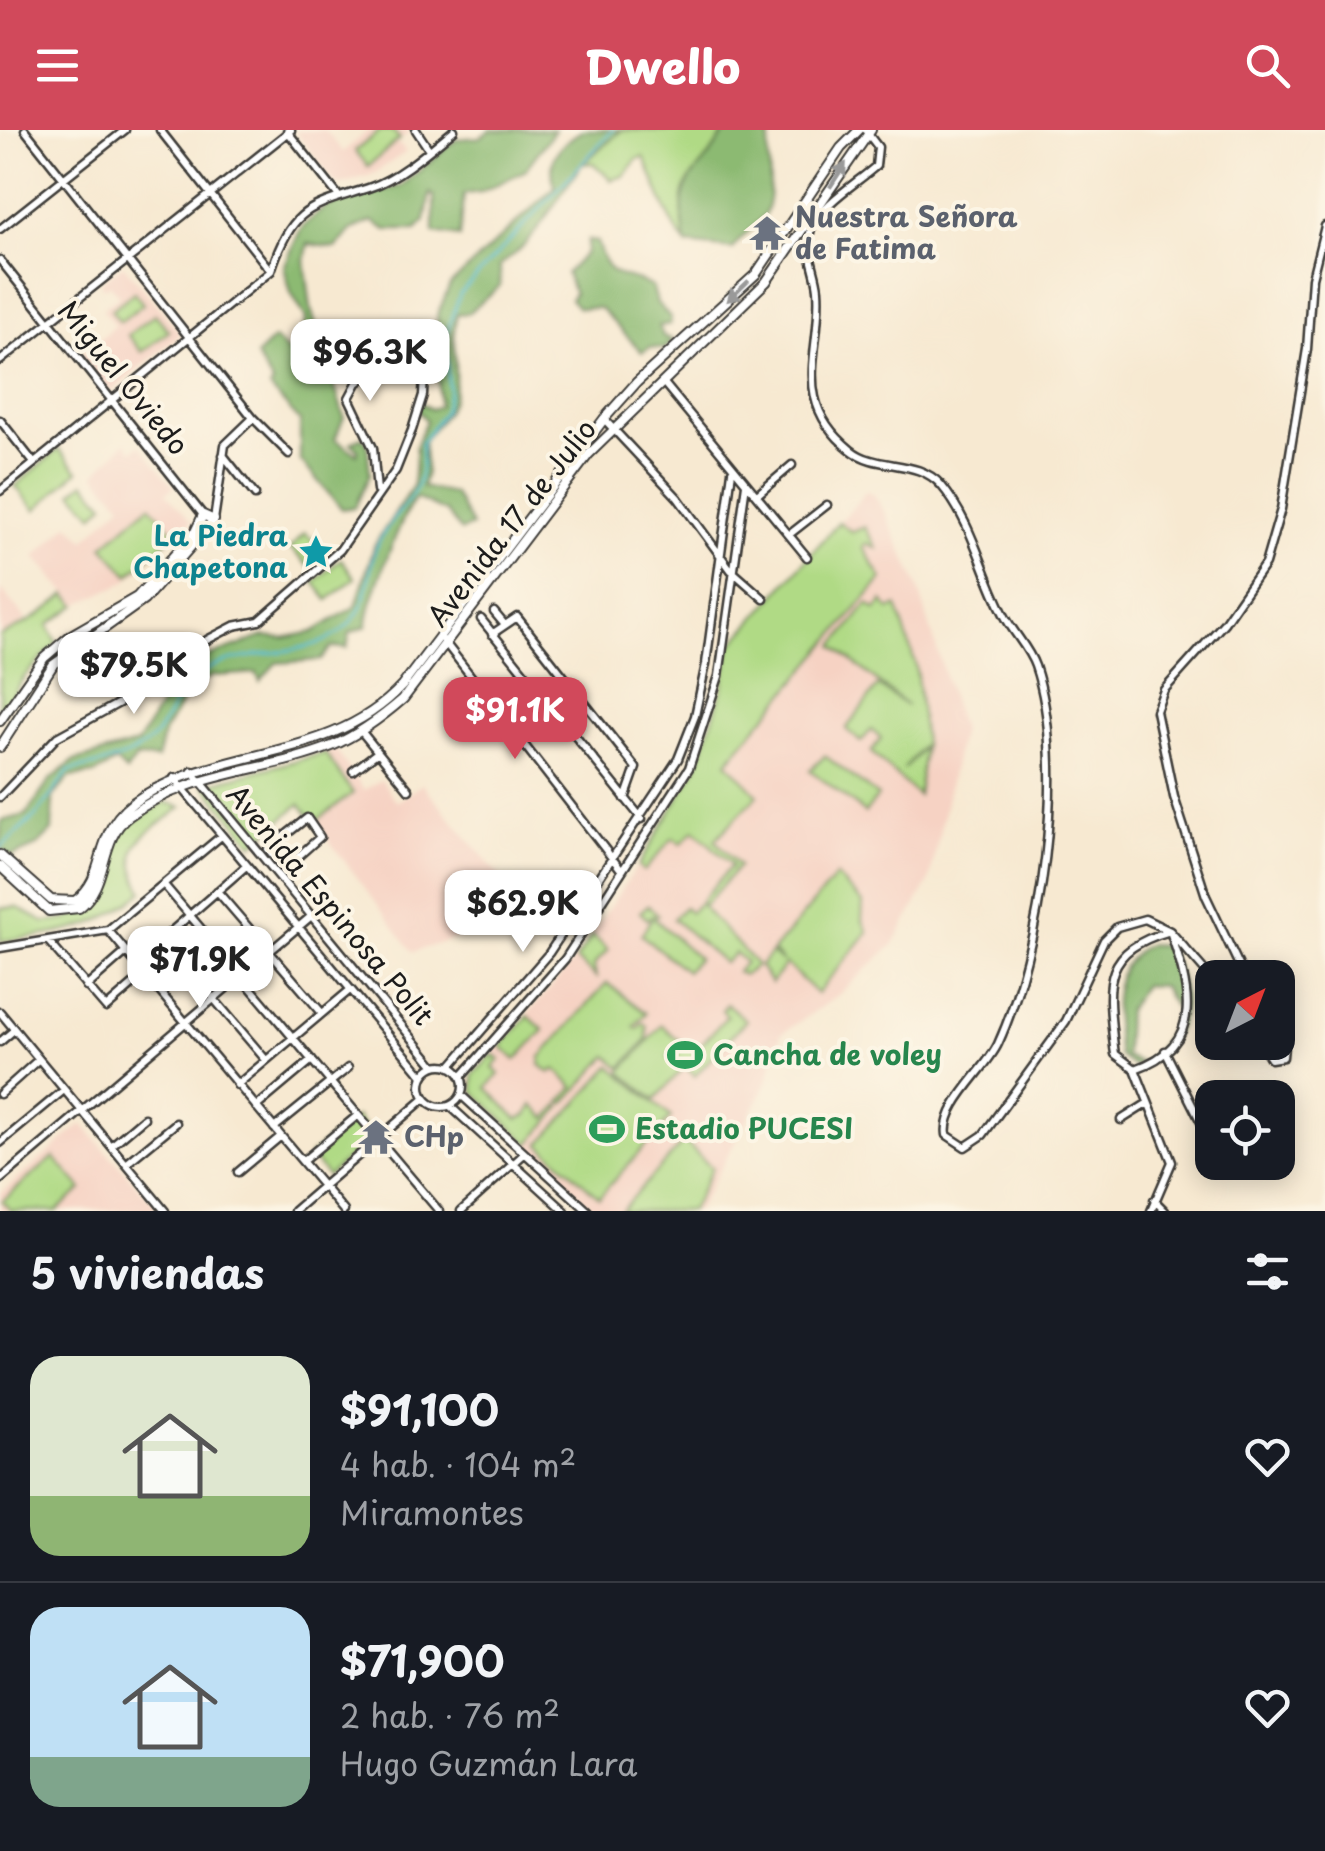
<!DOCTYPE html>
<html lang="es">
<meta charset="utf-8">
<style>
body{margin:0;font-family:"Playpen Sans",sans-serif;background:#20242c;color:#f1f3f6;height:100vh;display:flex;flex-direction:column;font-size:38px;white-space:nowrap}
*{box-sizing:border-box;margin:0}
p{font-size:32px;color:#9ea1a6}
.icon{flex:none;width:55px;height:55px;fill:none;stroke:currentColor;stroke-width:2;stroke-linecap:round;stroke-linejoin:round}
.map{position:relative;height:1081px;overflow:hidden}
.sheet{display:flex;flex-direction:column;background:#171b24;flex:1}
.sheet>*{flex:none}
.needle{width:65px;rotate:42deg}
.tools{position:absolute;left:1195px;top:830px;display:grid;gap:20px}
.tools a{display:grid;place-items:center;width:100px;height:100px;border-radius:20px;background:#171b24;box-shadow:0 5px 25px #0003;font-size:50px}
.price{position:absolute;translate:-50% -85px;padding:0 22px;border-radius:20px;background:#fff;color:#222;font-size:32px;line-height:65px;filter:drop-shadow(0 2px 5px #0008)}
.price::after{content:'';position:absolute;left:50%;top:60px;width:30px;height:22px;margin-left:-15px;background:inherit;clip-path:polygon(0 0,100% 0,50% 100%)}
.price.on{background:#d1495b;color:#fff}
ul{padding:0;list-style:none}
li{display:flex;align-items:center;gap:30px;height:250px;padding:0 30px}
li+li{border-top:2px solid #363941}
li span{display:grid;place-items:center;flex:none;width:280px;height:200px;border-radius:30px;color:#555}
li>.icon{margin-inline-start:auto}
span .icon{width:120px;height:120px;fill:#fffc;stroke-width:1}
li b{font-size:42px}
h2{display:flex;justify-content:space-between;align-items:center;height:120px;padding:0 30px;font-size:42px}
header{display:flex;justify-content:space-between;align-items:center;height:130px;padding:0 30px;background:#d1495b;color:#fff;font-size:45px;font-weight:800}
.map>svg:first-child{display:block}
.built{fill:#f6d2c3}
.green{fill:#b0da85;stroke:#667b50;stroke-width:2.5}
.forest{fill:#8cba72;stroke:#546b47;stroke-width:2.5}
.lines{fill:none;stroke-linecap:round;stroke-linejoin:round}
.stream{stroke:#56bed3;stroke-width:2.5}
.minor-casing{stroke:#3d3b37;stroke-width:11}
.major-casing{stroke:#3d3b37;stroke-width:12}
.minor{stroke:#fff;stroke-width:6}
.major{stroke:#fff;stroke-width:8}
.oneway{fill:#999}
.labels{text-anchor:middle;stroke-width:8;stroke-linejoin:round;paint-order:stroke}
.worship-label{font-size:28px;font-weight:bold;fill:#5b616d;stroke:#fcf5e5;text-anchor:start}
.street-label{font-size:28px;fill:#1c1c1c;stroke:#fcf5e5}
.culture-label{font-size:28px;font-weight:bold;fill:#0d838f;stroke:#fcf5e5;text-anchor:end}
.leisure-label{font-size:28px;font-weight:bold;fill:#27864d;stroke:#fcf5e5;text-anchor:start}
</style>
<header><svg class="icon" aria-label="menu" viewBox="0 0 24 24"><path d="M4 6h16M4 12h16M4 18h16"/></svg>Dwello<svg class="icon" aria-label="search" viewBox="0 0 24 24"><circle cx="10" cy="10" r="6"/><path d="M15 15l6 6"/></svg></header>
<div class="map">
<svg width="1325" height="1081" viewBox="0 0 1325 1081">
<rect width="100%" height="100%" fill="#fcf5e5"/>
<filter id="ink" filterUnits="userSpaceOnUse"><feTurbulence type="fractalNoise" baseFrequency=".01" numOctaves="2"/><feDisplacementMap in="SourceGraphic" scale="20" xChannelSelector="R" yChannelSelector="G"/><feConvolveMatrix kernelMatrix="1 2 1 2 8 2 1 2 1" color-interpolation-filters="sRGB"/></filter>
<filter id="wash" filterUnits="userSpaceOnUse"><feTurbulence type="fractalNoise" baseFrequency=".0048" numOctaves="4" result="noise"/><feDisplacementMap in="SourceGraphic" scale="40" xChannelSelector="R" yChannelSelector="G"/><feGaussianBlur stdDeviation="2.25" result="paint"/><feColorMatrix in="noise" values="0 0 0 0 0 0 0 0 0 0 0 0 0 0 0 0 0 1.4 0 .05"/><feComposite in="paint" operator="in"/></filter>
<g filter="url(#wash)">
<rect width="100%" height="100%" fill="#f7e9d1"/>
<path class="built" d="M325 0 343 22 369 0 411 1 397 12 406 22 373 44 342 54 334 52 295 1Z
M123 135 181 204 111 262 81 225 115 196 102 179 119 166 110 154 104 158 100 153Z
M126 312 133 321 140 315 174 357 166 363 192 391 125 452 77 475 35 427 69 394 85 410 122 374 95 344Z
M866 362 874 365 885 383 917 453 961 600 929 752 893 815 836 867 781 904 766 955 697 1081H596L471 963 469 951 569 837 657 707 710 600 729 517Z
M0 458 26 489 0 512Z
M335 619 364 660 381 650 397 672 422 654 522 773 476 802 413 822 315 692 352 663 325 623Z
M82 994 159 1080 0 1081V1064Z"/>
<path class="green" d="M381 0H392L400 9 368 36 355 21Z
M621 0H726C696 56 673 39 686 114 670 96 655 51 644 27L637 29 624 46 611 50 593 33 582 34Z
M134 162 143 174 120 192 111 180Z
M155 184 169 201 142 222 128 205Z
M59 319 78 341 36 380 15 356Z
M85 352 105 374 94 385 73 362Z
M150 375 175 404 129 445 103 416Z
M839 392 852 402 865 397 877 418 866 413 863 417 882 449 727 632 758 665 715 710 739 736 704 776 700 772 732 735 694 700 681 714 673 708 644 741 638 736 698 635 722 560 730 517Z
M305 403 328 425 312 439 290 418Z
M341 429 355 448 328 470 314 452Z
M66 464 77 475 48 495 57 513 25 546 0 584V506C23 495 45 484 66 464Z
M883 471 890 480 897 476 916 536 924 614 903 640 924 617 918 666 871 622 881 608 871 600 861 612 846 599 878 556 907 576 834 516 868 474 876 480Z
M325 623 353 663 315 692 300 674 253 714 204 655Z
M825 626 878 666 865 683 810 640Z
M165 672 182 677C146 705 117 712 143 761 98 802 59 803 0 811V778L17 777 44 792C106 789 96 755 115 712 124 693 148 682 165 672Z
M836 746 863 773 862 789 868 802 817 864 786 834 771 853 760 836 771 823 783 832 773 821Z
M699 773 757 835 744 845 737 842 745 832 735 823 724 833 673 789 684 777 690 782Z
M648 775 658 785 655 789 698 828 686 841 641 805 653 786 647 789 640 782Z
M592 805 608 820 594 835 596 847 576 830Z
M607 853 646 883 634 897 637 899 643 893 647 896V909L622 938 608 926 564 974 561 972 574 957 555 939 550 943 540 935 541 927Z
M727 874 746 890 695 946 674 927 686 913 695 921 727 886 722 880Z
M528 886 544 900 516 930 501 916Z
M662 895 681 912 668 927 682 939 655 970 621 942Z
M493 924 500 930 493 938 499 944 487 958 518 989 527 985 533 975 547 988 559 975 561 978 529 1014 474 962 473 945Z
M611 936 671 987 599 1067 540 1014Z
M356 987 373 1007 327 1046 310 1025Z
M684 1011 712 1038 691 1081H620Z
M54 1027 82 1059 56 1081H11L2 1071Z"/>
<path class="forest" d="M491 0H555L524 41 481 62 464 64 460 107 434 103V66L430 63 425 91 416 100H387L372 91 351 100 336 118 308 114 305 131 311 179 344 287 335 309 357 324 358 319 351 313 362 307 367 312 370 344 355 377 342 379 300 330V291L270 258 273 254 256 226 274 209 311 242 316 236 301 212 306 188 291 163 284 137 301 98 325 77 341 70 401 56 457 9 480 7Z
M583 0H621C609 14 591 23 580 37 555 70 536 113 500 135V156L468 183 457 184C449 213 461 244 451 272 445 288 433 297 423 311L426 342 422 357 454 364 472 396 461 401 446 382 416 368C404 378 366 477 367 496L350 503 347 518 331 517 321 530 276 533 260 551 257 543 213 546 191 556 164 602 157 629 136 628 126 642 116 632 95 644 70 647 53 667 52 701 37 716 11 727 0 717 1 691 26 685 50 650 74 631 137 614 165 568 160 557 176 552 181 537 264 506 283 508 313 502 356 476 375 414 413 356 416 315 426 290 415 278 419 272 431 279 439 276 437 186 450 155 555 57C546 28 558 15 583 0Z
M726 0H772C764 24 774 51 768 75 764 94 743 102 733 119L686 114C673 39 696 56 726 0Z
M588 110 597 112C611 160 625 139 653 158L657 173 671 188 670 194 659 196 663 206 673 210 665 219 651 217 642 222 600 178H578L570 169 574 164 566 143 586 123Z
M1150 814 1167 817C1188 854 1195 896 1156 922L1180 885 1162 856 1144 855 1127 880 1125 926 1141 933 1133 936 1119 926C1113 888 1106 832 1150 814Z"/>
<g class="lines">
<path class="stream" d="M0 718 37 685 69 641C98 635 140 628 158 602 170 584 179 559 197 546 245 510 328 538 360 479 371 459 368 433 378 413 402 367 426 372 421 313L444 281 449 260 445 208 460 164 613 0"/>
</g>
</g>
<g filter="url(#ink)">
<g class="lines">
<defs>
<path id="minor" d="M25 0 253 288 289 324
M160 0 270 140
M416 0 428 18
M865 0 878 17 876 36C857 53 820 75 811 99 804 118 816 139 818 159 823 220 788 270 851 320 877 341 917 328 941 355 974 394 983 447 1007 490 1016 506 1029 519 1035 536 1069 635 1041 820 998 914 986 940 942 975 947 1005L965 1017 983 1005 1066 891 1104 810 1117 797 1145 789 1170 801C1188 855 1208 914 1135 939
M287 1 337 64
M0 99 125 0
M0 130 203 385
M0 231 291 0
M663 252 807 427
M604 289 678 368 731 440 764 469
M0 290 34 333
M223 325 255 365
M0 361 271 141C293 74 312 77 371 57 399 48 431 19 454 0
M377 361 373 318 349 268 357 253 426 200
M757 365 792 335
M214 390 225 315 253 288
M790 404 827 375
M494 482 504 494
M481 489 642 689
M492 504 517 487 636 638 625 669
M443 510 622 741
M361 601 409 660
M192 641 435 936
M353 641 378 622
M174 648 423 946
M0 667 57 607 141 561 207 510 234 496 259 491 340 420 396 340 412 300 423 265 426 200
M307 688 320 707 284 739 268 719Z
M165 756 439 1081
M217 761 322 883
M108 800 344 1081
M163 809 266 930
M49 812 106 878 144 845
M0 818 108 800 220 707
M135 833 245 737
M1245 848 1206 766 1174 667 1156 581 1164 560 1224 493 1265 434 1281 379 1307 219 1312 148 1325 96
M86 857 126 822
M0 882 165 1081
M0 912 14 900
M1260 912 1271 929 1283 927 1285 906 1278 891
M1165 921 1212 1014
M421 956a21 21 0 1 1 42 0a21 21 0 1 1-42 0Z
M450 937 549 823 678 629 695 586 706 534 732 341
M1135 939 1115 924 1114 917C1107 853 1101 821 1170 801L1212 849
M1135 939 1172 1032 1151 1081
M461 947 565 829 689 638 719 546 746 354
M237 955 350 860
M0 964 39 929
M461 965 588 1081
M450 976 565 1081
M256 977 312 930
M1121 990 1148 973
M274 998 348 938
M0 1013 64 960
M111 1016 144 988
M303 1031 358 985
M126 1034 176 993
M238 1042 281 1006
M0 1050 309 788
M1154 1070 1165 1081
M294 1081 424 969
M461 1081 524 1024"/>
<path id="major" d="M0 591 44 528 71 505 137 467 195 402 203 385 214 390 144 470 53 535 0 617
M0 725 51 770 75 771C112 744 88 699 143 666 226 616 332 631 402 556L604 289 637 252 756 144 841 18 859 0
M0 736 49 781 79 778C110 754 98 709 129 686 189 641 265 643 332 616 358 605 381 588 403 569L588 325 766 152 871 0"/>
</defs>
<use href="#minor" class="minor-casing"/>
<use href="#major" class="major-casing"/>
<use href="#minor" class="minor"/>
<use href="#major" class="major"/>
</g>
<defs><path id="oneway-solid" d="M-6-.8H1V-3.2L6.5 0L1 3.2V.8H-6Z" transform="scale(2.5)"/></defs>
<g class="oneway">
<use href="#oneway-solid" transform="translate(838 45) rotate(-57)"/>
<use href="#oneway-solid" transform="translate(738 161) rotate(136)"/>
</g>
</g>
<defs>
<symbol id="temple-bare" viewBox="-9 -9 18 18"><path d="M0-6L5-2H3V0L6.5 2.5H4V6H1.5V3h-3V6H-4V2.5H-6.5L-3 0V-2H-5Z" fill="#6b7280" stroke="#fcf5e5" stroke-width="2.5" paint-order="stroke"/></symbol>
<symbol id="sight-bare" viewBox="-9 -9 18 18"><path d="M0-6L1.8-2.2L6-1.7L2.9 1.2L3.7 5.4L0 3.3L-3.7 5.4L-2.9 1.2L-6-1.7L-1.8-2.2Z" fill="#0f9aa8" stroke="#fcf5e5" stroke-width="2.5" paint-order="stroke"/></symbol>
<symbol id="stadium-bare" viewBox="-9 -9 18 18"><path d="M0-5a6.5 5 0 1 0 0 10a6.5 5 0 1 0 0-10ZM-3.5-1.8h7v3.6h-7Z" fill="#2e9e5b" stroke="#fcf5e5" stroke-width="2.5" paint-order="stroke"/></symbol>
</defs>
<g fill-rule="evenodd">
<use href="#temple-bare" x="742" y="78" width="50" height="50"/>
<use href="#sight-bare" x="291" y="397" width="50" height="50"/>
<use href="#stadium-bare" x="660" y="900" width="50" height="50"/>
<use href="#stadium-bare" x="582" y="974" width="50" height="50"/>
<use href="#temple-bare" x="351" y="982" width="50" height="50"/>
</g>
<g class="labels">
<g class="worship-label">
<text x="795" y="97">Nuestra Señora<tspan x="795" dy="32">de Fatima</tspan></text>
<text x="404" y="1017">CHp</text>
</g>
<g class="street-label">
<text transform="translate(123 248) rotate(51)" y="10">Miguel Oviedo</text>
<text transform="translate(512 393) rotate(-52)" y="10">Avenida 17 de Julio</text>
<text transform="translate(330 775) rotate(50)" y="10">Avenida Espinosa Polit</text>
</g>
<g class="culture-label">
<text x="288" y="416">La Piedra<tspan x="288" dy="32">Chapetona</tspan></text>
</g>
<g class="leisure-label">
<text x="713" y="935">Cancha de voley</text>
<text x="635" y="1009">Estadio PUCESI</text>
</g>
</g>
</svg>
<div class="tools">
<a><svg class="needle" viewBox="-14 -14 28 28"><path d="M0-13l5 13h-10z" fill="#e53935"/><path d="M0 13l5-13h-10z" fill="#9ea1a6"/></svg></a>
<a><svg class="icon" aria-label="locate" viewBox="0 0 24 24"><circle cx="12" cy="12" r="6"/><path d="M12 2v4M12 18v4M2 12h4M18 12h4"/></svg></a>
</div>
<b class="price" style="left:370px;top:274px">$96.3K</b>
<b class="price" style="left:134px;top:587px">$79.5K</b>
<b class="price on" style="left:515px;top:632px">$91.1K</b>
<b class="price" style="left:523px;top:825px">$62.9K</b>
<b class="price" style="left:200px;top:881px">$71.9K</b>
</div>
<section class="sheet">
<h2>5 viviendas<svg class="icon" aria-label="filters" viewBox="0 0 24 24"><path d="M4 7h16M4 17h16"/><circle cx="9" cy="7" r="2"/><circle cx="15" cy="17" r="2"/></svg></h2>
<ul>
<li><span style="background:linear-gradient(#dfe7d0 70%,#8fb573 0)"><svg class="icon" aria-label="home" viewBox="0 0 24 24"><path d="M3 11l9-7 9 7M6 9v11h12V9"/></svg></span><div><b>$91,100</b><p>4 hab. · 104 m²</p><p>Miramontes</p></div><svg class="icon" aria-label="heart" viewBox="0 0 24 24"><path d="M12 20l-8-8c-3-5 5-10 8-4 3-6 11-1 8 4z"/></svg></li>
<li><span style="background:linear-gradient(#bfe0f5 75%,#7fa58c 0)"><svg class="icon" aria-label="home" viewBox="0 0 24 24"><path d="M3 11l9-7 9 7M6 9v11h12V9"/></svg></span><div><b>$71,900</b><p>2 hab. · 76 m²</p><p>Hugo Guzmán Lara</p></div><svg class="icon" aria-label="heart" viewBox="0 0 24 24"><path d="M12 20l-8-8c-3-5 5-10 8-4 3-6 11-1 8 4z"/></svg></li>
</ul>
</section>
